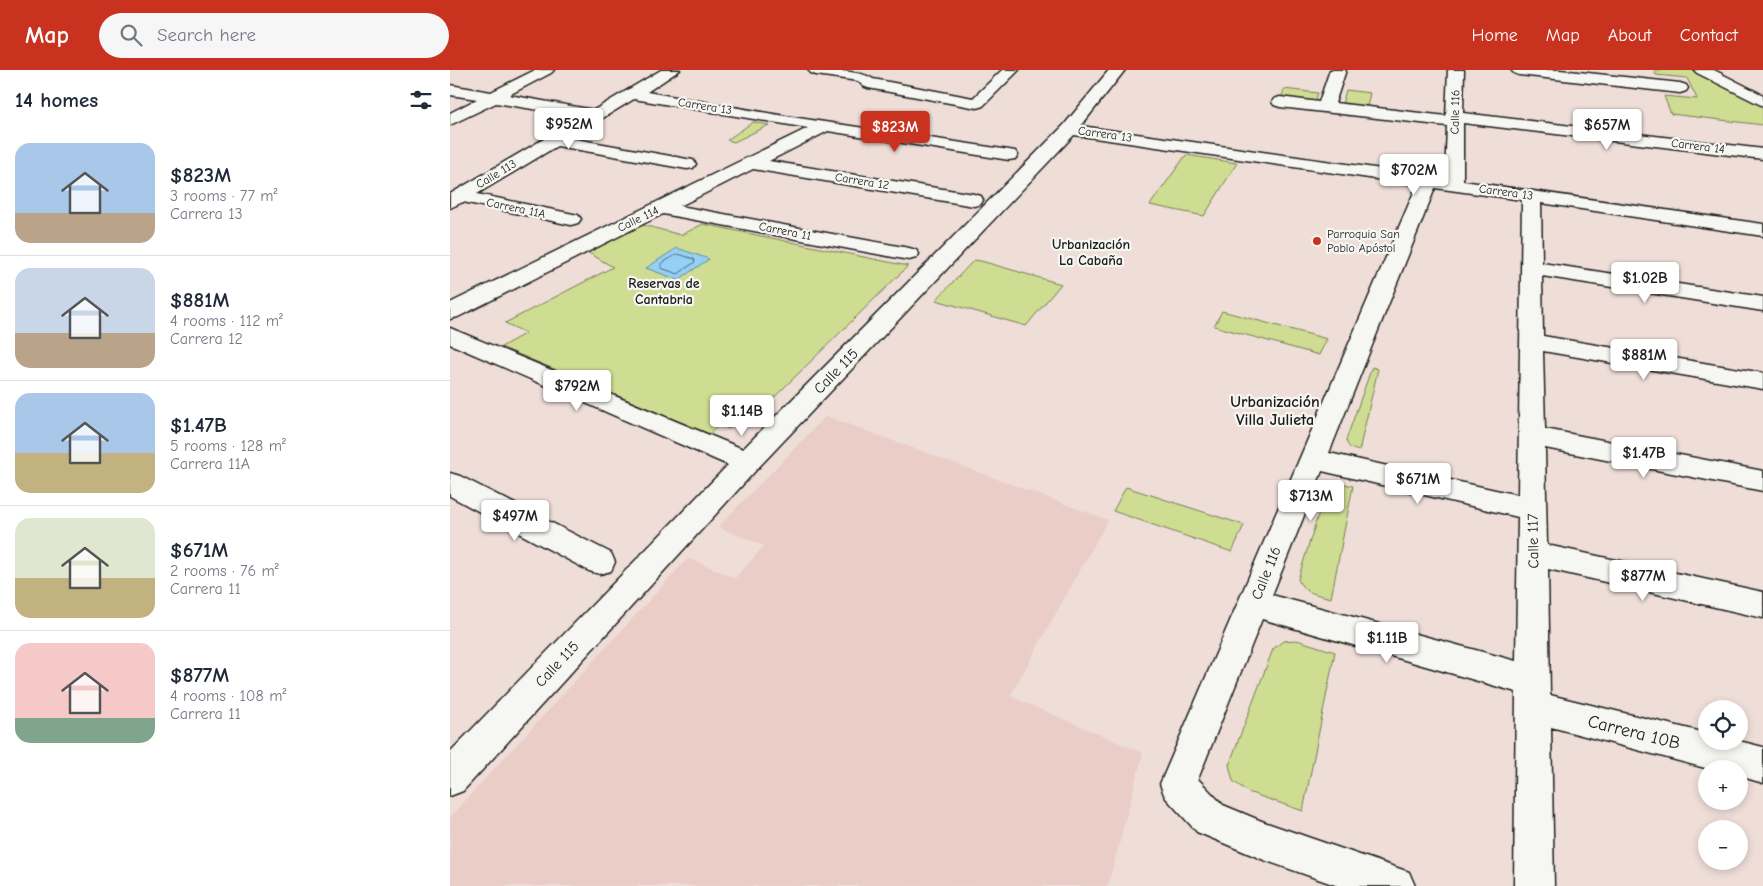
<!DOCTYPE html>
<meta charset="utf-8">
<style>
body{margin:0;font-family:"Comic Neue",sans-serif;background:#f6f6f7;color:#1f2937;height:100vh;display:flex;flex-direction:column;font-size:19px;white-space:nowrap}
*{box-sizing:border-box;margin:0}
p{font-size:16px;color:#747a83}
.icon{flex:none;width:28px;height:28px;fill:none;stroke:currentColor;stroke-width:2;stroke-linecap:round;stroke-linejoin:round}
.map{position:relative;flex:1;overflow:hidden}
.panel{display:flex;flex-direction:column;background:#fff;width:450px}
.panel>*{flex:none}
.fabs{position:absolute;left:1248px;top:630px;display:grid;gap:10px}
.fabs a{display:grid;place-items:center;width:50px;height:50px;border-radius:50%;background:#fff;box-shadow:0 2px 8px #0003;font-size:25px}
.price{position:absolute;translate:-50% -42px;padding:0 11px;border-radius:5px;background:#fff;color:#222;font-size:16px;line-height:32px;filter:drop-shadow(0 1px 2px #0008)}
.price::after{content:'';position:absolute;left:50%;top:30px;width:15px;height:11px;margin-left:-8px;background:inherit;clip-path:polygon(0 0,100% 0,50% 100%)}
.price.current{background:#c8321e;color:#fff}
ul{padding:0;list-style:none}
li{display:flex;align-items:center;gap:15px;height:125px;padding:0 15px}
li+li{border-top:1px solid #e0e1e3}
li span{display:grid;place-items:center;flex:none;width:140px;height:100px;border-radius:15px;color:#555}
li>.icon{margin-inline-start:auto}
span .icon{width:60px;height:60px;fill:#fffc;stroke-width:1}
li b{font-size:21px}
h2{display:flex;justify-content:space-between;align-items:center;height:60px;padding:0 15px;font-size:21px}
header{display:flex;align-items:center;gap:30px;box-sizing:border-box;height:70px;padding:0 25px;background:#c8321e;color:#fff}
header strong{font-size:24px}
nav{display:flex;gap:28px;margin-inline-start:auto;font-size:18px}
.search{width:350px;height:45px;background:#f6f6f7;display:flex;align-items:center;gap:12px;box-sizing:border-box;padding:0 18px;border-radius:28px;color:#747a83;font-size:19px}
main{display:flex;flex:1;min-height:0}
.map>svg:first-child{display:block}
.built{fill:#eacdc6}
.green{fill:#cedd91;stroke:#757c56}
.water{fill:#94d1f5;stroke:#64899e}
.lines{fill:none;stroke-linecap:round;stroke-linejoin:round}
.shore{stroke:#4c6473;stroke-width:1}
.minor-casing{stroke:#1c1c1c;stroke-width:3}
.minor{fill:#f6f6f2;fill-rule:evenodd}
.poi-dot{fill:#c8321e;stroke:#f6f6f2;stroke-width:2}
.labels{text-anchor:middle;stroke-width:4.5;stroke-linejoin:round;paint-order:stroke}
.far-street-label{font-size:12px;fill:#1c1c1c;stroke:#f6f6f2}
.far-poi-label{font-size:12px;fill:#1c1c1c;stroke:#f6f6f2;text-anchor:start}
.far-neighbourhood-label{font-size:14px;font-weight:bold;fill:#1c1c1c;stroke:#f6f6f2}
.street-label{font-size:15px;fill:#1c1c1c;stroke:#f6f6f2}
.neighbourhood-label{font-size:16px;font-weight:bold;fill:#1c1c1c;stroke:#f6f6f2}
.near-street-label{font-size:18px;fill:#1c1c1c;stroke:#f6f6f2}
</style>
<header>
<strong>Map</strong>
<div class="search"><svg class="icon" aria-label="search" viewBox="0 0 24 24"><circle cx="10" cy="10" r="6"/><path d="M15 15l6 6"/></svg>Search here</div>
<nav><a>Home</a><a>Map</a><a>About</a><a>Contact</a></nav>
</header>
<main>
<section class="panel">
<h2>14 homes<svg class="icon" aria-label="filters" viewBox="0 0 24 24"><path d="M4 7h16M4 17h16"/><circle cx="9" cy="7" r="2"/><circle cx="15" cy="17" r="2"/></svg></h2>
<ul>
<li><span style="background:linear-gradient(#a9c7e8 70%,#b9a48a 0)"><svg class="icon" aria-label="home" viewBox="0 0 24 24"><path d="M3 11l9-7 9 7M6 9v11h12V9"/></svg></span><div><b>$823M</b><p>3 rooms · 77 m²</p><p>Carrera 13</p></div></li>
<li><span style="background:linear-gradient(#c9d6e8 65%,#b9a48a 0)"><svg class="icon" aria-label="home" viewBox="0 0 24 24"><path d="M3 11l9-7 9 7M6 9v11h12V9"/></svg></span><div><b>$881M</b><p>4 rooms · 112 m²</p><p>Carrera 12</p></div></li>
<li><span style="background:linear-gradient(#a9c7e8 60%,#c2b280 0)"><svg class="icon" aria-label="home" viewBox="0 0 24 24"><path d="M3 11l9-7 9 7M6 9v11h12V9"/></svg></span><div><b>$1.47B</b><p>5 rooms · 128 m²</p><p>Carrera 11A</p></div></li>
<li><span style="background:linear-gradient(#dfe7d0 60%,#c2b280 0)"><svg class="icon" aria-label="home" viewBox="0 0 24 24"><path d="M3 11l9-7 9 7M6 9v11h12V9"/></svg></span><div><b>$671M</b><p>2 rooms · 76 m²</p><p>Carrera 11</p></div></li>
<li><span style="background:linear-gradient(#f6c9c9 75%,#7fa58c 0)"><svg class="icon" aria-label="home" viewBox="0 0 24 24"><path d="M3 11l9-7 9 7M6 9v11h12V9"/></svg></span><div><b>$877M</b><p>4 rooms · 108 m²</p><p>Carrera 11</p></div></li>
</ul>
</section>
<div class="map">
<svg width="1313" height="816" viewBox="0 0 1313 816">
<rect width="100%" height="100%" fill="#efded8"/>
<filter id="ink" filterUnits="userSpaceOnUse"><feTurbulence type="fractalNoise" baseFrequency=".02" numOctaves="2"/><feDisplacementMap in="SourceGraphic" scale="10" xChannelSelector="R" yChannelSelector="G"/><feConvolveMatrix kernelMatrix="1 2 1 2 8 2 1 2 1" color-interpolation-filters="sRGB"/></filter>
<g filter="url(#ink)">
<path class="built" d="M376 346 658 450 560 626 693 683 658 816H0V747L238 488 285 508 314 476 268 457Z"/>
<path class="green" d="M1204 0H1248L1313 33V55L1221 44 1214 26 1247 29 1237 8 1206 5Z
M834 19 868 23 865 31 832 27Z
M896 20 920 23 917 37 892 34Z
M303 52 319 55 284 72 277 70Z
M736 85 787 93 754 146 700 135Z
M253 154 458 196 296 355 286 352 279 359 269 355 259 364 51 277 76 263 55 253 163 197 137 182 193 155 231 165Z
M524 190 531 191 611 214 576 256 486 230Z
M772 241 877 269 869 285 764 256Z
M922 297 928 299 909 381C902 379 898 378 896 370Z
M895 414 903 416 881 528C867 524 854 524 848 509L876 420 883 415Z
M676 417 794 455 782 482 663 441Z
M847 570 885 582 853 741 798 722 783 711 779 695 823 579 833 571Z"/>
<path class="water" d="M227 178 259 189 228 210 196 198Z"/>
<g class="lines">
<path class="shore" d="M228 184 244 189 245 192 228 204 211 198V194Z"/>
<defs>
<path id="minor" d="M85 0H104L101 3 59 25 144 40 211 0H230L197 22 335 46 559 80 565 81 568 85 565 89 559 90 378 61 319 91 524 124 531 126 533 130 531 134 524 136 303 99 230 136 459 178 466 180 469 184 466 188 459 190 213 144 8 247 0 249V233L358 58 184 29 120 68 237 89 243 90 246 94 243 98 237 99 107 76 27 124 128 145 131 149 128 153 121 155 13 132 0 138V124L131 47 46 33 0 55V43L27 29 0 25V15L41 22Z
M358 0C376 0 411 0 423 9L523 28 552 0H569L533 36 527 38 418 18 413 16 408 11 366 5 361 3Z
M659 0H675L631 56 995 108 997 56 830 37 824 35 822 32 824 29 830 27 869 32 880 0H896L885 33 996 46 998 0H1014L1013 43 1313 79V89L1013 53V111L1313 154V166L1091 133 1092 193 1313 227V241L1092 206 1093 266 1313 303V319L1093 281 1095 359 1313 401V421L1095 378 1097 475 1313 522V548L1098 499 1100 625 1256 663V671H1289L1313 677V713L1289 706V699H1259L1101 657 1104 816H1064L1066 622 812 549 748 709 773 735 814 752 959 802 965 816H888L814 790 747 762 715 727 710 714 967 115 624 65 307 399 13 721 0 726V682L278 395 0 274V258L293 379 614 55ZM985 118 1072 130 1068 425 879 383ZM872 401 1068 447 1066 591 822 525Z
M1061 0H1110L1230 13 1236 15 1238 18 1236 21 1230 23 1069 5 1064 3Z
M1244 0H1264L1313 25V36L1247 3Z
M0 403 10 406 161 483 165 492 161 501 150 504 139 501 0 426Z"/>
</defs>
<use href="#minor" class="minor-casing"/>
<use href="#minor" class="minor"/>
</g>
</g>
<circle class="poi-dot" cx="867" cy="171" r="5"/>
<g class="labels">
<g class="far-street-label">
<text transform="translate(255 36) rotate(9)" y="4">Carrera 13</text>
<text transform="translate(1005 42) rotate(-89)" y="4">Calle 116</text>
<text transform="translate(655 64) rotate(8)" y="4">Carrera 13</text>
<text transform="translate(1248 76) rotate(7)" y="4">Carrera 14</text>
<text transform="translate(46 104) rotate(-31)" y="4">Calle 113</text>
<text transform="translate(412 111) rotate(9)" y="4">Carrera 12</text>
<text transform="translate(1056 122) rotate(8)" y="4">Carrera 13</text>
<text transform="translate(66 138) rotate(12)" y="4">Carrera 11A</text>
<text transform="translate(188 149) rotate(-26)" y="4">Calle 114</text>
<text transform="translate(335 161) rotate(11)" y="4">Carrera 11</text>
</g>
<g class="far-poi-label">
<text x="877" y="168">Parroquia San<tspan x="877" dy="14">Pablo Apóstol</tspan></text>
</g>
<g class="far-neighbourhood-label">
<text x="641" y="179">Urbanización<tspan x="641" dy="16">La Cabaña</tspan></text>
<text x="214" y="218">Reservas de<tspan x="214" dy="16">Cantabria</tspan></text>
</g>
<g class="street-label">
<text transform="translate(386 301) rotate(-46)" y="5">Calle 115</text>
<text transform="translate(1083 471) rotate(-91)" y="5">Calle 117</text>
<text transform="translate(816 503) rotate(-68)" y="5">Calle 116</text>
<text transform="translate(107 594) rotate(-47)" y="5">Calle 115</text>
</g>
<g class="neighbourhood-label">
<text x="825" y="337">Urbanización<tspan x="825" dy="18">Villa Julieta</tspan></text>
</g>
<g class="near-street-label">
<text transform="translate(1184 662) rotate(14)" y="6">Carrera 10B</text>
</g>
</g>
</svg>
<div class="fabs">
<a><svg class="icon" aria-label="locate" viewBox="0 0 24 24"><circle cx="12" cy="12" r="6"/><path d="M12 2v4M12 18v4M2 12h4M18 12h4"/></svg></a>
<a>+</a>
<a>−</a>
</div>
<b class="price" style="left:119px;top:80px">$952M</b>
<b class="price" style="left:1157px;top:81px">$657M</b>
<b class="price current" style="left:445px;top:83px">$823M</b>
<b class="price" style="left:964px;top:126px">$702M</b>
<b class="price" style="left:1195px;top:234px">$1.02B</b>
<b class="price" style="left:1194px;top:311px">$881M</b>
<b class="price" style="left:127px;top:342px">$792M</b>
<b class="price" style="left:292px;top:367px">$1.14B</b>
<b class="price" style="left:1194px;top:409px">$1.47B</b>
<b class="price" style="left:968px;top:435px">$671M</b>
<b class="price" style="left:861px;top:452px">$713M</b>
<b class="price" style="left:65px;top:472px">$497M</b>
<b class="price" style="left:1193px;top:532px">$877M</b>
<b class="price" style="left:937px;top:594px">$1.11B</b>
</div>
</main>
